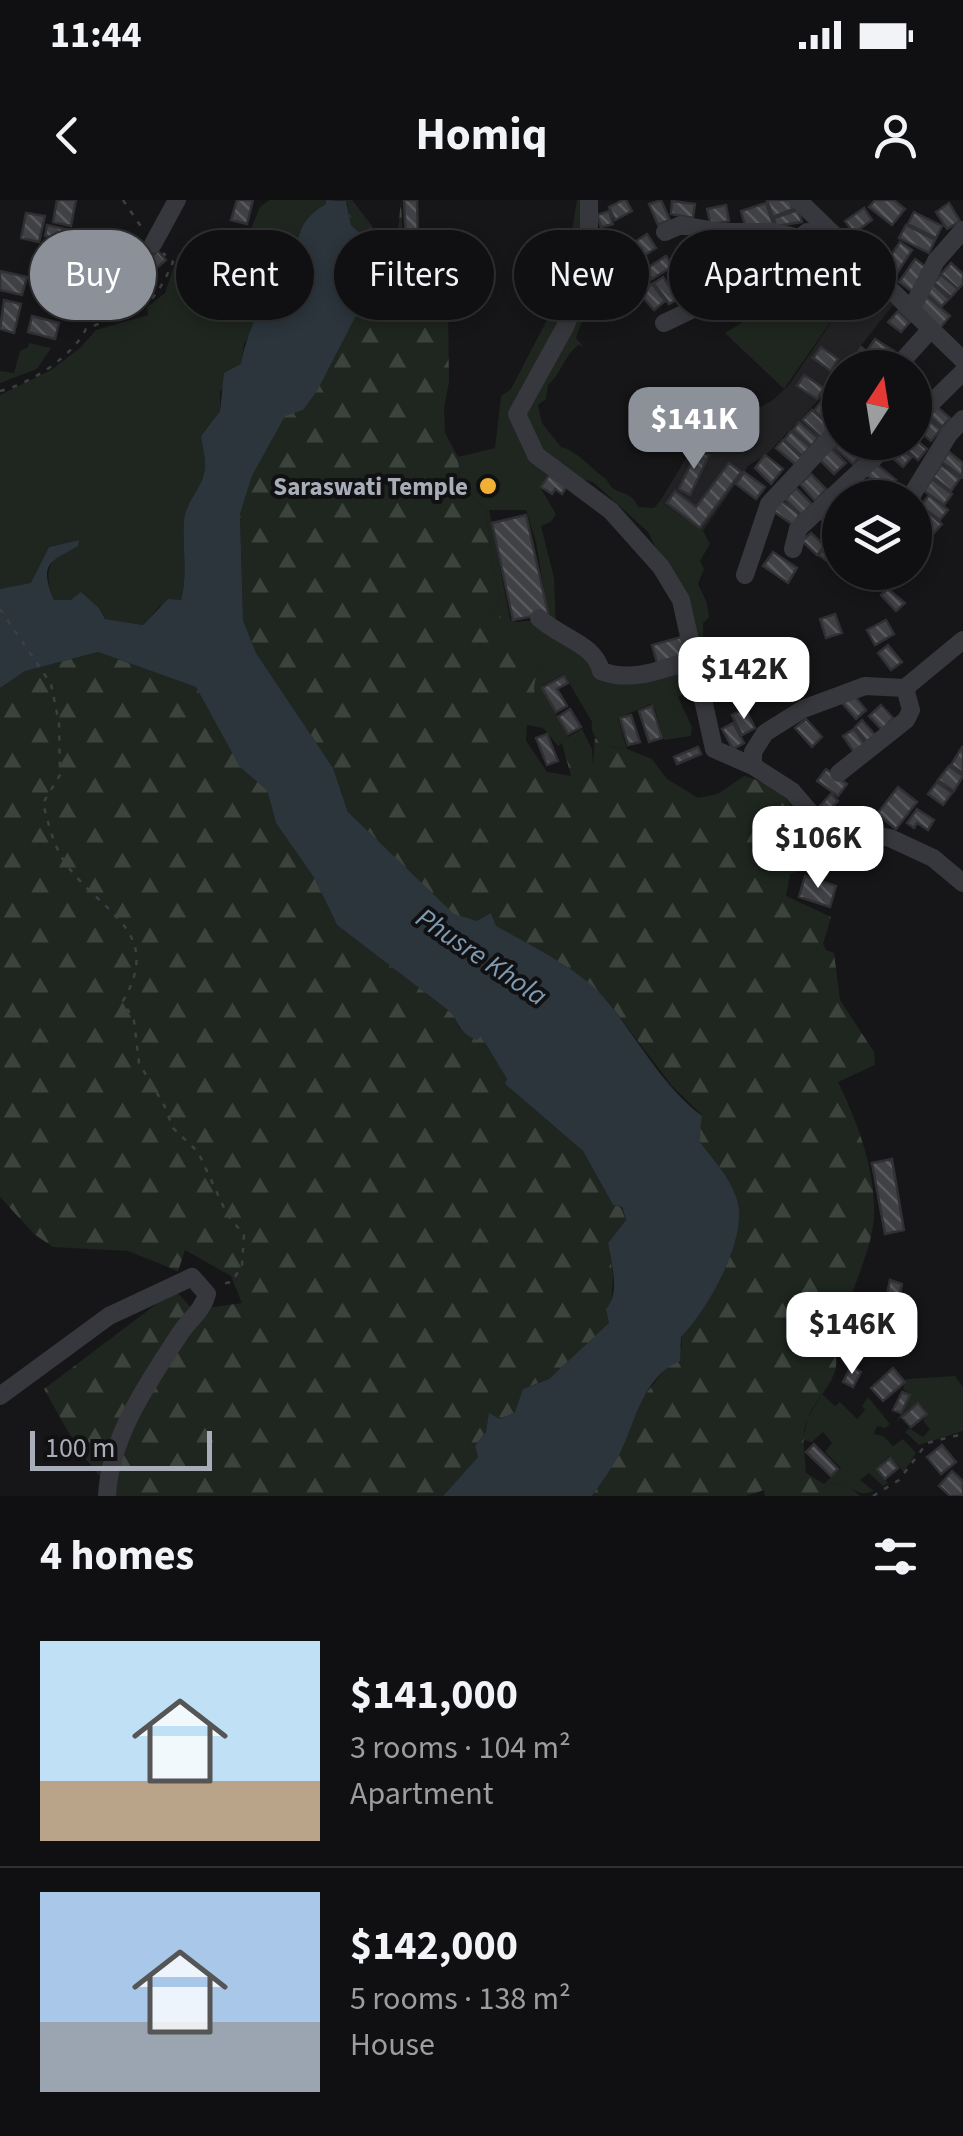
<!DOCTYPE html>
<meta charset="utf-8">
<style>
body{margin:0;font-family:"Source Sans 3",sans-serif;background:#19191b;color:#f1f3f6;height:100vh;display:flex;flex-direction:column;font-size:38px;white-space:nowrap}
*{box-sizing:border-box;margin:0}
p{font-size:32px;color:#9c9d9f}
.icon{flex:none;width:55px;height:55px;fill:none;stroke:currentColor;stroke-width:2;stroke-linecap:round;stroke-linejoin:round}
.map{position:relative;height:1296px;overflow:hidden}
.side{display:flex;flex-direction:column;background:#101012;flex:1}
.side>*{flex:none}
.banner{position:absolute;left:30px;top:30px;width:905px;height:90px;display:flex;gap:20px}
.needle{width:65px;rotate:12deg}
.fabs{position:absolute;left:822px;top:150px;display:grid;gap:20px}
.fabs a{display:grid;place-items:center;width:110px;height:110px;border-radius:50%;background:#101012;box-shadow:0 5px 15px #0003,0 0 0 2px #303032;font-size:50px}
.scale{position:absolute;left:30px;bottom:25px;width:182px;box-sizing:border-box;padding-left:10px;border:5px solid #a8adb8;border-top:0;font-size:28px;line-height:35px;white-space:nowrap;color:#a8adb8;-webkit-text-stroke:8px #111113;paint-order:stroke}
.price{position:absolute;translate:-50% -85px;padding:0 22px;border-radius:20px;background:#fff;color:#222;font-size:32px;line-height:65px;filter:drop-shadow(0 2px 5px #0008)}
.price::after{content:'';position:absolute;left:50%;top:60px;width:30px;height:22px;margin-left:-15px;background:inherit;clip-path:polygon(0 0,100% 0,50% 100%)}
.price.current{background:#8c9099;color:#fff}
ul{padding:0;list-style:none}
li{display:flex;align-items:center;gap:30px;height:250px;padding:0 40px}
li+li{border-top:2px solid #303032}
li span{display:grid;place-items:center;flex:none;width:280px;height:200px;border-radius:0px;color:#555}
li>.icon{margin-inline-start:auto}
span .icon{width:120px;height:120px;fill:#fffc;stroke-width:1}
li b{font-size:42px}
h2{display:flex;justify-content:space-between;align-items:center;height:120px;padding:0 40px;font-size:42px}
.chip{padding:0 35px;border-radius:45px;background:#101012;box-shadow:0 5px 15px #0003,0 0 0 2px #303032;font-size:35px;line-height:90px}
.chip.current{background:#8c9099;color:#fff}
.status{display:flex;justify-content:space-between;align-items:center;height:70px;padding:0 50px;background:#101012;direction:ltr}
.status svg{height:28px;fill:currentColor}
header{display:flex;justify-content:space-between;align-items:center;height:130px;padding:0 40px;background:#101012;font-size:45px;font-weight:700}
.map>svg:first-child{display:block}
.built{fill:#222225}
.green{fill:#1e261f}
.forest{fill:url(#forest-firs)}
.water{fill:#2c353c}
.building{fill:url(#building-back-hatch);stroke:#303034;stroke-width:2.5}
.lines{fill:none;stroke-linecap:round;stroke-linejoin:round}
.path{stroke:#3d3f44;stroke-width:2.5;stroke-dasharray:5 8;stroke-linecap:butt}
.minor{stroke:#37383d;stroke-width:18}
.poi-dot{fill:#f2b134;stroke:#111113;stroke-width:4}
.labels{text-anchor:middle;stroke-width:8;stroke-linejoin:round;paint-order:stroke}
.poi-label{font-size:25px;font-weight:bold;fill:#a8adb8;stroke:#111113;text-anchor:end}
.water-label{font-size:28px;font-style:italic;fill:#7f9bb3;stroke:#111113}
</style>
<div class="status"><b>11:44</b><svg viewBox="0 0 49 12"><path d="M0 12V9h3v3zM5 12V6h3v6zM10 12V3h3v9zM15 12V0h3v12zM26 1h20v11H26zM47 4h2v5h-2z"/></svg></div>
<header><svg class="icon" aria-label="back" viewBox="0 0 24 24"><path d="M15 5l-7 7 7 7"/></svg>Homiq<svg class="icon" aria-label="person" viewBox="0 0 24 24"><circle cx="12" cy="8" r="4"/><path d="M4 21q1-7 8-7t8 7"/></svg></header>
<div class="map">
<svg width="963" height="1296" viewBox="0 0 963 1296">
<defs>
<pattern id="forest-firs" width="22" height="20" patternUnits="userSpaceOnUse" patternTransform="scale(2.5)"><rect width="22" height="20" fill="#1e261f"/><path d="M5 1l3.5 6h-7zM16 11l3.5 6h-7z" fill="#3c433d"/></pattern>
<pattern id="building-back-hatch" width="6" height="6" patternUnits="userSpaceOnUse" patternTransform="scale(2.5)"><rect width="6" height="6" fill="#404145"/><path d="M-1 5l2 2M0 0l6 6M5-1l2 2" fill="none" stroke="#595a5e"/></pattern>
</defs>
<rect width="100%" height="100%" fill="#161618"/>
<path class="built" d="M861 78 893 105 844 167 840 168 831 187 768 253 748 266 703 331 660 301 695 244 773 200 789 185Z"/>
<path class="green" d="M269 0H326L327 4 282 90 263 103 254 129 244 144 241 164 220 192V211L201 236C202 246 206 258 205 268 203 288 186 300 184 320 182 347 188 375 181 400L159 407 143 425 105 419 99 408 71 400H54C41 367 51 357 78 340L49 347 31 384 0 389V195L51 170 80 148 96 130 148 115 147 107 165 93 178 54 238 61 260 7Z
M577 0H586L585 71 516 208 551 269 540 287 556 314 551 322 541 326 554 378 556 425 549 419 536 343 526 310H489L510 419 516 422 538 420 589 452 605 482 687 469 694 490 678 497 692 527 691 536 664 540 655 509 651 504 618 518 627 549C610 547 589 542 592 522L564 474 542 486 568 537 582 529 592 549 593 567 562 543 558 546 543 528 550 516 537 501 532 483 540 468 521 437 494 411 501 398 493 367 486 310 460 283 458 257 495 248 501 196 511 189 562 91Z
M599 31 608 32 624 48 618 44 614 47 616 74 611 73 602 91 607 98C590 104 581 121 576 138L583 146 578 145C564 156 561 174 548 185L546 199 538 205 542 223 561 247C578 251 590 268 605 278 608 281 611 288 614 289 628 296 629 292 639 307L654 308 660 301 703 331 710 344 700 361 704 369 698 384 707 403 709 417 703 423V452L699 471 661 358 648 332 593 282 577 278 533 242 526 213 597 66Z
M831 52 861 78 784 189 725 133 750 118Z
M29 143 51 148 37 169 0 183V171L14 173 20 151 28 147Z
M955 1176 963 1187V1231L919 1245 905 1232 909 1228 923 1237 930 1229 923 1221 928 1213 919 1202 897 1221 911 1195 903 1189 906 1179Z
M822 1194 835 1206 840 1202 857 1219 865 1210 862 1206 868 1197 890 1224 885 1228 877 1226 874 1234 883 1236 893 1246 903 1239 916 1253 904 1272 889 1256 876 1269 888 1283 883 1286 869 1273 860 1280 874 1291C862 1296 855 1292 845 1283L824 1284 841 1268 825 1252 832 1243 823 1232 812 1242 803 1240 807 1219Z"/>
<path class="forest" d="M341 0H352L375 30 398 31 401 0 403 47 447 41 449 182 444 208 445 233 458 257 460 283 486 310 493 367 501 398 494 411C512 428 533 444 540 468 529 491 534 498 551 516L543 528 527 525 526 541 547 572 571 576 562 543 575 542 593 565 595 538 612 547 627 549 652 559 667 579 698 598 718 594 744 576C756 579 773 586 783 595 794 606 796 620 811 627L814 647 809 668 790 674 786 696 831 717 823 744 826 750 834 753 840 800 874 852 875 865 838 882C858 924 876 970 874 1018 872 1051 843 1112 832 1145 847 1174 819 1193 808 1217 800 1233 805 1255 806 1273L824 1284 845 1283 860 1296H765L764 1290 746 1296H592L619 1254 644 1196 682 1147 681 1137C707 1110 741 1049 739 1010 738 986 713 959 699 941L702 915 672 886 606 799 561 764 531 745 495 726 454 715 348 612 333 568 256 453 243 420 240 314 252 276 285 215 303 210 365 98 352 77 361 34 351 25 347 2Z
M98 452 196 487 240 566 267 590 276 623 315 679 337 725 453 814 459 828 481 836 507 879 505 884 583 951 613 1005 621 1007 626 1021 608 1043 613 1075 610 1123 549 1179 523 1189 516 1212 500 1219 490 1214 486 1232 475 1246 478 1257 443 1296H110L109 1288 78 1249 44 1189 175 1090 193 1110 242 1103 231 1076 185 1050 178 1071 128 1051 53 1047 34 1034 0 997V488L24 471Z"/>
<path class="water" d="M326 0 346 1 351 25 361 34 352 77 365 98 317 191 303 210 285 216 252 276 240 314 243 420 256 453 333 568 348 612 454 714 477 721 491 713 496 726C529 744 583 771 607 801 637 838 663 887 702 916L699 941C713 959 738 986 739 1010 742 1049 707 1110 681 1137L680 1161C642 1177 636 1222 619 1255 611 1269 601 1283 592 1296H443L478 1257 475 1246 486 1232 489 1213 500 1219 515 1212 523 1189 549 1179 609 1123 606 1109C621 1093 611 1063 608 1043L626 1020 622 1007 613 1005 583 951 505 884 507 879 481 836 477 840C464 836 458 826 453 814L337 725 315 679 276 623 267 590 240 567 196 487 98 452 25 471 0 488V389L31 383 49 347 79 340 78 346C51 362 38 362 54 400H71L81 392 99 408 105 419 143 425 168 399 181 400C188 375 182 347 184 320 186 300 203 288 205 268 206 258 202 246 201 236L220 211 224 173 241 164C243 149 254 117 263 105 267 98 276 97 281 91 309 60 281 30 326 4Z"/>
<path class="building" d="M57 0H76L71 26 53 22Z
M237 0H253L247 24 231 20Z
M404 0H417L418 42H406Z
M623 0H626L632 11 615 20 609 7Z
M661 0 670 20 658 25 649 4Z
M767 0H790L793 9 773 17Z
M875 0H894L905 9 892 25 869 7Z
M672 1 695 4 693 18 671 14Z
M766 3 773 24 747 32 741 11Z
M949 3 960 21 947 29 936 12Z
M726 5 729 21 711 25 707 9Z
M864 8 872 20 854 33 845 21Z
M798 10 802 22 776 26 774 18Z
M609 11 613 24 601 27 597 15Z
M914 12 942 26 936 38 908 24Z
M26 13 45 16 39 42 21 38Z
M47 25 70 30 64 58 47 54 51 37 45 36Z
M819 25 835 42 822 54 806 38Z
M906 25 935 40 929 53 899 38Z
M705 32 716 51 705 57 694 38Z
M766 33 775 46 758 57 750 44Z
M647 34 656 48 636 61 627 47Z
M691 38 703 58 691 64 680 44Z
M804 39 819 55 810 64 794 48Z
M900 42 912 50 894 78 881 70Z
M125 47 138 69 103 85 95 70 114 59 112 55Z
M158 51 166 60 155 69 147 60Z
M788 54 803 71 795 79 780 62Z
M666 56 673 66 652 79 646 69Z
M705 59 719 79 709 86 695 65Z
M915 59 929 69 913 92 899 82Z
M951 63 963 74V84L958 89 941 74Z
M690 65 703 88 693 94 680 70Z
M44 67 70 74 66 92 39 85Z
M773 70 783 82 772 90 762 78Z
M0 71 27 77 22 95 0 90Z
M140 72 149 87 136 94 128 79Z
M679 73 691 92 680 98 669 79Z
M941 75 958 89 951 97 934 83Z
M663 77 678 99 669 104 654 83Z
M652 84 665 101 654 110 640 94Z
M933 84 949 99 941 107 925 92Z
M757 87 766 102 756 108 747 93Z
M927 96 950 116 940 128 917 107Z
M4 100 21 104 14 133 0 129Z
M898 111 910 122 901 132 888 122Z
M32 116 59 123 55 139 28 132Z
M875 139 894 151 886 163 867 151Z
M821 147 838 159 831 171 813 158Z
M861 147 876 158 869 168H862L852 160Z
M804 175 824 188 817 199 797 186Z
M823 199 840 213 831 224 814 211Z
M933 203 950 218 942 227 925 213Z
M812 210 831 226 821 237 802 220Z
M923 215 941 229 931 241 915 227Z
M799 222 818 238 811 246 793 230Z
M791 231 810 247 802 256 784 240Z
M915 239 927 249 918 260 898 243 915 242Z
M783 240 802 258 796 265 776 248Z
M840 242H849L862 254 853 264 835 248Z
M895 243 912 257 903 267 887 253Z
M831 248 846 263 834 274 819 259Z
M697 250 709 255 690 295 679 289Z
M949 252 963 263 962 277 942 262Z
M765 255 783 269 771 284 755 268Z
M729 263 741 272 700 328 667 303 675 291 696 307Z
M875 263 896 280 887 291 866 275Z
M941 265 960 278 951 291 933 277Z
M744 272 765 287 756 299 736 284Z
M811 274 826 289 815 301 800 284Z
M549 275 567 286 562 294 555 289 552 294 541 287Z
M932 279 952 294 944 305 924 291Z
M796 288 812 304 801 315 785 299Z
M929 295 948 310 940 320 921 306Z
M780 300 800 314 793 325 773 311Z
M924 309 942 324 931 336 915 321Z
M829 310 840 319 838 333 822 320Z
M526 315 548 413 513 420 492 323Z
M811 333 825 346 817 355 802 341Z
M828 344 840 353 834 366 819 355Z
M773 352 797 368 788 383 763 366Z
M885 372 888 375 881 385 864 374Z
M888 389 905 403 896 411 881 395Z
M835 414 842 433 826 438 820 419Z
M886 420 894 434 875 445 867 430Z
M681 437 686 454 657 463 652 445Z
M888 445 902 462 891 470 878 453Z
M760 447 763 452 770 449 772 454 750 466 745 455Z
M779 451 785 462 767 471 761 460Z
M732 457 739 474 720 482 713 464Z
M564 476 568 483 557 489 567 506 556 512 542 488Z
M853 494 866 510 856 519 842 503Z
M881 505 893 518 882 530 869 516Z
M652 506 662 538 649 542 639 511Z
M745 508 755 528 742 535 732 515Z
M570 509 581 527 568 534 558 517Z
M631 515 640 542 628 545 620 518Z
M806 519 822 537 812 547 795 528Z
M862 520 875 535 867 542 855 527Z
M733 523 744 543 733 549 722 529Z
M854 529 865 544 854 552 843 536Z
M547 534 558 561 547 565 536 538Z
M698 547 701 554 677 564 674 557Z
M962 547 963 548V573L951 565Z
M949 566 963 576 954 591 938 580Z
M826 569 847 584 838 596 817 581Z
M937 582 952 593 943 605 928 594Z
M898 587 917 602 896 629 877 614Z
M831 594 838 601 822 618 815 611Z
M917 609 934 620 928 630 917 623 914 628 907 623Z
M805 676 836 686 830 707 799 697Z
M892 959 904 1030 885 1034 872 963Z
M890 1080 902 1084 899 1097 887 1094Z
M851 1166 861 1172 853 1187 843 1182Z
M893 1168 905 1182 883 1201 871 1188Z
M902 1192 910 1195 901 1213 893 1210Z
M918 1203 927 1214 911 1227 902 1217Z
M814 1244 838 1269 831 1276 806 1252Z
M942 1245 956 1262 941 1274 927 1257Z
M890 1258 898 1268 885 1279 877 1269Z
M952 1271 963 1281V1296H950L939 1286Z"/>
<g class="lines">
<path class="path" d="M123 0 142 28
M0 191C30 184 72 157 86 129 137 107 148 119 173 62L163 53
M0 409 51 484 59 523 60 575 43 603C48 622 53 644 64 661 99 713 165 729 123 801L134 821 139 863 164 905 173 928 198 952 227 1014 244 1035 242 1065 232 1082 220 1084
M873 1296 899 1280 927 1243 963 1234"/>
<path class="minor" d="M589 0V68L565 127 517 214 536 255 611 311 661 367 681 400 714 549 753 566
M798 0 963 160
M665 32 681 25 722 32H773L800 38 807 32
M153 44 177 0
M911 110 936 61 963 30
M664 123 750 82 800 38
M896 168 931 129
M915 219 963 172
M910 298 949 234 963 219
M793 349 798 329 891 242
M855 374 856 372
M745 375 769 304 840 228
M539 418C561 438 595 444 601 471 632 483 662 469 693 460
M963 440 905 488 865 486 803 509 765 533 753 552V566L792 591 821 625 890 638 933 658 963 683
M839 573 906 520 911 510 905 488
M0 1196 109 1116 192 1077 207 1094C203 1110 190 1119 181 1132 149 1181 110 1236 107 1296"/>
</g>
<circle class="poi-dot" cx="488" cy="286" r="10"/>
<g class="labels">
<g class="poi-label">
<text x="468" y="295">Saraswati Temple</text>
</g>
<g class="water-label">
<text transform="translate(482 756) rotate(34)" y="10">Phusre Khola</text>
</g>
</g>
</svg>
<div class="fabs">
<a><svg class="needle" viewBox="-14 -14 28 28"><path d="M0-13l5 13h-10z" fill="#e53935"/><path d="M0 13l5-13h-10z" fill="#9c9d9f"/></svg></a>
<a><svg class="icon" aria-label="layers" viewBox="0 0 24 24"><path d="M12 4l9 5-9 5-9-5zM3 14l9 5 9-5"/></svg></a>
</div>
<div class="scale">100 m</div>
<b class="price current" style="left:694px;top:272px">$141K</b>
<b class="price" style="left:744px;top:522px">$142K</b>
<b class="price" style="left:818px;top:691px">$106K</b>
<b class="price" style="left:852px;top:1177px">$146K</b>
<div class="banner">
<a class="chip current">Buy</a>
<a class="chip">Rent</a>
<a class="chip">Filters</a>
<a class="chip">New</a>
<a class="chip">Apartment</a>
</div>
</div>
<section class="side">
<h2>4 homes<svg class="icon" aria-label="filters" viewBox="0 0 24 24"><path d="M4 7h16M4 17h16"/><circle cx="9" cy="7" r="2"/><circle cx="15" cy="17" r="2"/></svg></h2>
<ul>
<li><span style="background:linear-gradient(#bfe0f5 70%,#b9a48a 0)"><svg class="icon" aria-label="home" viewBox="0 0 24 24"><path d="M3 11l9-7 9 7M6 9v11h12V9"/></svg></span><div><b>$141,000</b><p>3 rooms · 104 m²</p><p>Apartment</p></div></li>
<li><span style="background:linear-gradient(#a9c7e8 65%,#9aa5b1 0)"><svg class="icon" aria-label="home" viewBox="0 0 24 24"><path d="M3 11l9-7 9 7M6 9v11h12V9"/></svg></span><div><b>$142,000</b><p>5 rooms · 138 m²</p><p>House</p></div></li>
</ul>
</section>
